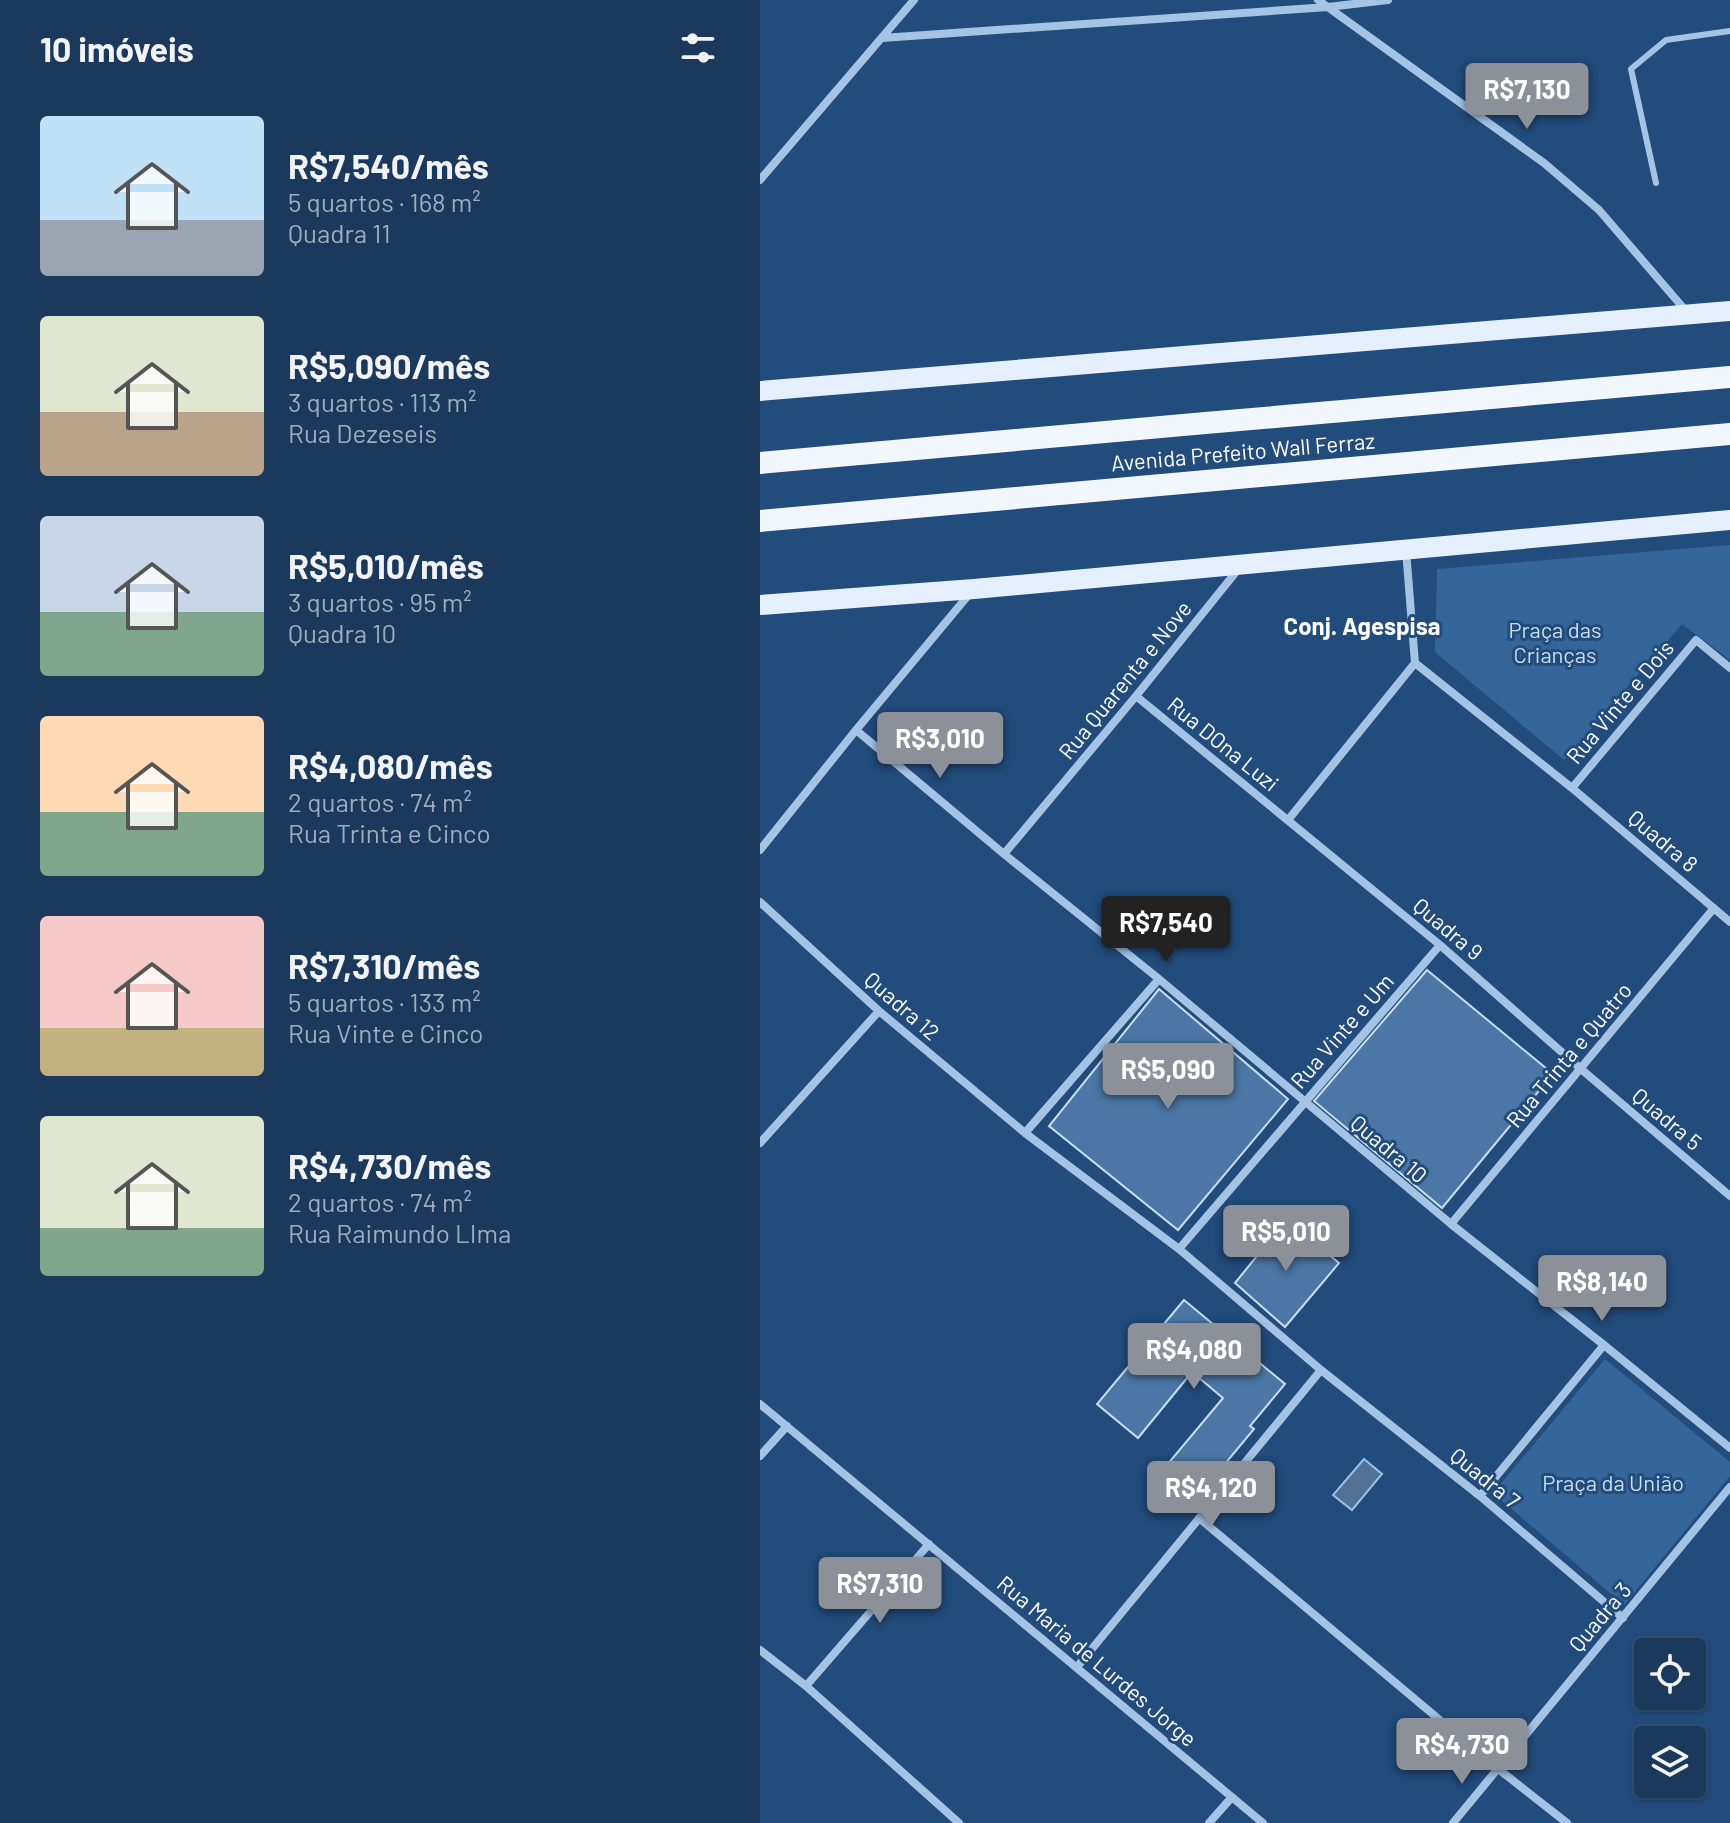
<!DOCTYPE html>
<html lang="pt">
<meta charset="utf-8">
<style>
body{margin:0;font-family:Barlow,sans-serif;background:#274466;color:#f1f3f6;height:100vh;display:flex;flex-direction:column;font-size:30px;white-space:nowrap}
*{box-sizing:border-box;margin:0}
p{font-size:26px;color:#9facbc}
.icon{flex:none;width:44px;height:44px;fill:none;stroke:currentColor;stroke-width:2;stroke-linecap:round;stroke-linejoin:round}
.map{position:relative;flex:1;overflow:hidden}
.side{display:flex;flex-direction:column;background:#1a395d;width:760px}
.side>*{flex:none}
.controls{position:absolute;left:874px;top:1638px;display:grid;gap:16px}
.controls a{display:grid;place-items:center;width:72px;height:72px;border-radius:8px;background:#1a395d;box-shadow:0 2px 6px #0004,0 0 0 2px #385372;font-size:40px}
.price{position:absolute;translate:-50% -68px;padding:0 18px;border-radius:8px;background:#8c9099;color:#fff;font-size:26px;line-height:52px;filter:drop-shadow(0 2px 4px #0008)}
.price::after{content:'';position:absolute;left:50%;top:48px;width:24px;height:18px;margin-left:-12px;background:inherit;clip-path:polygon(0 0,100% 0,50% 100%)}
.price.current{background:#222;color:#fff}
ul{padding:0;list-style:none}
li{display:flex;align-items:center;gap:24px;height:200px;padding:0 40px}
li span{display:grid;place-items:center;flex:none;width:224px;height:160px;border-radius:8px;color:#555}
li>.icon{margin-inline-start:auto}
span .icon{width:96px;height:96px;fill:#fffc;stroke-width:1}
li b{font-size:34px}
h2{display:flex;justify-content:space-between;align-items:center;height:96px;padding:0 40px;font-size:34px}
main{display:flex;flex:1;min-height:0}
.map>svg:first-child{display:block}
.green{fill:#356699}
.water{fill:#527194;stroke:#99c0e7;stroke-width:2}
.building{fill:#4b76a5;stroke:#c8def4;stroke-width:2}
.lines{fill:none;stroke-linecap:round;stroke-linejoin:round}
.service{stroke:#a5c4e5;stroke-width:6}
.minor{stroke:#a5c4e5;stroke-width:8}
.primary{stroke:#e6effd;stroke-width:20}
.trunk{stroke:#f2f7fe;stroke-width:22}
.labels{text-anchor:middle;stroke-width:6;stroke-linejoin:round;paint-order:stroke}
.street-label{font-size:22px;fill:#fff;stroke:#224c7c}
.park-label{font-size:22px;fill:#c8def4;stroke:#224c7c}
.neighbourhood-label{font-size:24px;font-weight:bold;fill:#fff;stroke:#224c7c}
</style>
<main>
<section class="side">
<h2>10 imóveis<svg class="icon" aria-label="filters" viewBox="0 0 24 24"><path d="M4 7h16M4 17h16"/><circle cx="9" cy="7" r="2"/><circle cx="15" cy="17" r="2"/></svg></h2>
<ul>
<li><span style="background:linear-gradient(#bfe0f5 65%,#9aa5b1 0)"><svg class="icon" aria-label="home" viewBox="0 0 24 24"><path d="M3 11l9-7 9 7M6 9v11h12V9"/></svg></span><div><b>R$7,540/mês</b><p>5 quartos · 168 m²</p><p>Quadra 11</p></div></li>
<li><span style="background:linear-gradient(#dfe7d0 60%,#b9a48a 0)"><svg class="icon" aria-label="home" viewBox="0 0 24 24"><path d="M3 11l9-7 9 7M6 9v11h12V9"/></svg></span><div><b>R$5,090/mês</b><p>3 quartos · 113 m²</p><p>Rua Dezeseis</p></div></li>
<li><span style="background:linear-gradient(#c9d6e8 60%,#7fa58c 0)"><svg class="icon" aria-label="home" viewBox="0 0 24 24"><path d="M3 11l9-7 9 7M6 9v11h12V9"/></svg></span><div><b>R$5,010/mês</b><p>3 quartos · 95 m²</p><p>Quadra 10</p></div></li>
<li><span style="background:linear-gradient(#ffd9b3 60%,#7fa58c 0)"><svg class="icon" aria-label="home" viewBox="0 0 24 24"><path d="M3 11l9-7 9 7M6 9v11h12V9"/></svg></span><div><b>R$4,080/mês</b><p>2 quartos · 74 m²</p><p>Rua Trinta e Cinco</p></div></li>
<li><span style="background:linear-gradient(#f6c9c9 70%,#c2b280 0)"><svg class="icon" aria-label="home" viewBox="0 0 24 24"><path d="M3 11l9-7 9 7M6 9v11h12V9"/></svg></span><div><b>R$7,310/mês</b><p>5 quartos · 133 m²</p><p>Rua Vinte e Cinco</p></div></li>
<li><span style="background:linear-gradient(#dfe7d0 70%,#7fa58c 0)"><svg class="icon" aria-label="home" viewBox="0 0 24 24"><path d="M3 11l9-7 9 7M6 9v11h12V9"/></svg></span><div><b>R$4,730/mês</b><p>2 quartos · 74 m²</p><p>Rua Raimundo LIma</p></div></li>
</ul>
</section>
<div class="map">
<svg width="970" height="1823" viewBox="0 0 970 1823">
<rect width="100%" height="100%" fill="#224c7c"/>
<path class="green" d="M970 545V660L922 624 804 760 675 652 677 569Z
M845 1359 970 1462V1476L864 1605 733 1493Z"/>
<path class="water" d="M604 1459 622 1474 592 1510 573 1495Z"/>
<path class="building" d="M667 970 793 1074 682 1208 554 1101Z
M399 989 528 1099 418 1230 289 1126Z
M526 1220 579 1263 525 1327 475 1283Z
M424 1300 525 1384 490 1426 494 1429 440 1494 406 1466 463 1398 432 1372 378 1438 337 1404Z"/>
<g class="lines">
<path class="service" d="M896 183 871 69 906 40 970 31"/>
<path class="minor" d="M558 0 784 163 839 210 926 311
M122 38 568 7 628 0
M0 180 154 0
M655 663 812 788 970 922
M376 696 680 945 821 1069 970 1196
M96 730 244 854 399 979 691 1224 844 1345 970 1448
M812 788 936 640 970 668
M528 820 655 663 646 550
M0 850 96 730 211 592
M244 854 376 696 480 567
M0 902 119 1011 265 1133 419 1249 561 1370 720 1496 863 1618
M265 1133 399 979
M0 1143 119 1011
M691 1224 954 908
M419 1249 680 945
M0 1404 503 1823
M0 1456 27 1426
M720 1496 844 1345
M439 1518 737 1768 807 1823
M0 1650 46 1686 199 1823
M317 1667 561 1370
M46 1686 169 1544
M449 1823 472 1797
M693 1823 970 1487"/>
<path class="primary" d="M0 391 970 311
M0 605 214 589 970 520"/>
<path class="trunk" d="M0 463C323 432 647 407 970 377
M0 521 970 434"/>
</g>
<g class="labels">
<g class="street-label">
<text transform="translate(483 452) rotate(-5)" y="8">Avenida Prefeito Wall Ferraz</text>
<text transform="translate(365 680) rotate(-51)" y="8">Rua Quarenta e Nove</text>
<text transform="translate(860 702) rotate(-50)" y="8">Rua Vinte e Dois</text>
<text transform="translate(463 744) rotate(39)" y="8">Rua DOna Luzi</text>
<text transform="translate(903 841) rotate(40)" y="8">Quadra 8</text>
<text transform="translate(688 929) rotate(40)" y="8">Quadra 9</text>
<text transform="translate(142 1006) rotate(41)" y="8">Quadra 12</text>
<text transform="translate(582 1031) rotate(-49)" y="8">Rua Vinte e Um</text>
<text transform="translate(809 1055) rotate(-50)" y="8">Rua Trinta e Quatro</text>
<text transform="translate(907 1119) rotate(40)" y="8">Quadra 5</text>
<text transform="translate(629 1149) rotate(40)" y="8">Quadra 10</text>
<text transform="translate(725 1478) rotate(39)" y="8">Quadra 7</text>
<text transform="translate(840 1617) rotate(-50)" y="8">Quadra 3</text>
<text transform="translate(337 1661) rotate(40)" y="8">Rua Maria de Lurdes Jorge</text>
</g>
<g class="park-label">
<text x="795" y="638">Praça das<tspan x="795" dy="25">Crianças</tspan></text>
<text x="853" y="1491">Praça da União</text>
</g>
<g class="neighbourhood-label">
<text x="602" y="635">Conj. Agespisa</text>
</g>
</g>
</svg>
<div class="controls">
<a><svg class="icon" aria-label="locate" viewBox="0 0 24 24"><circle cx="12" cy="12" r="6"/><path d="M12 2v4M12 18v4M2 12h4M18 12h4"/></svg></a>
<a><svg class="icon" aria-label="layers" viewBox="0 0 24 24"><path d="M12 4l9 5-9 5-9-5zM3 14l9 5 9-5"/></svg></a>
</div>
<b class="price" style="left:767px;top:131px">R$7,130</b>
<b class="price" style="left:180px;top:780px">R$3,010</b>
<b class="price current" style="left:406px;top:964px">R$7,540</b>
<b class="price" style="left:408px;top:1111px">R$5,090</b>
<b class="price" style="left:526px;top:1273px">R$5,010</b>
<b class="price" style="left:842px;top:1323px">R$8,140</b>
<b class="price" style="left:434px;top:1391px">R$4,080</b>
<b class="price" style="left:451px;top:1529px">R$4,120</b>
<b class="price" style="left:120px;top:1625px">R$7,310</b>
<b class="price" style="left:702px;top:1786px">R$4,730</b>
</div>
</main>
